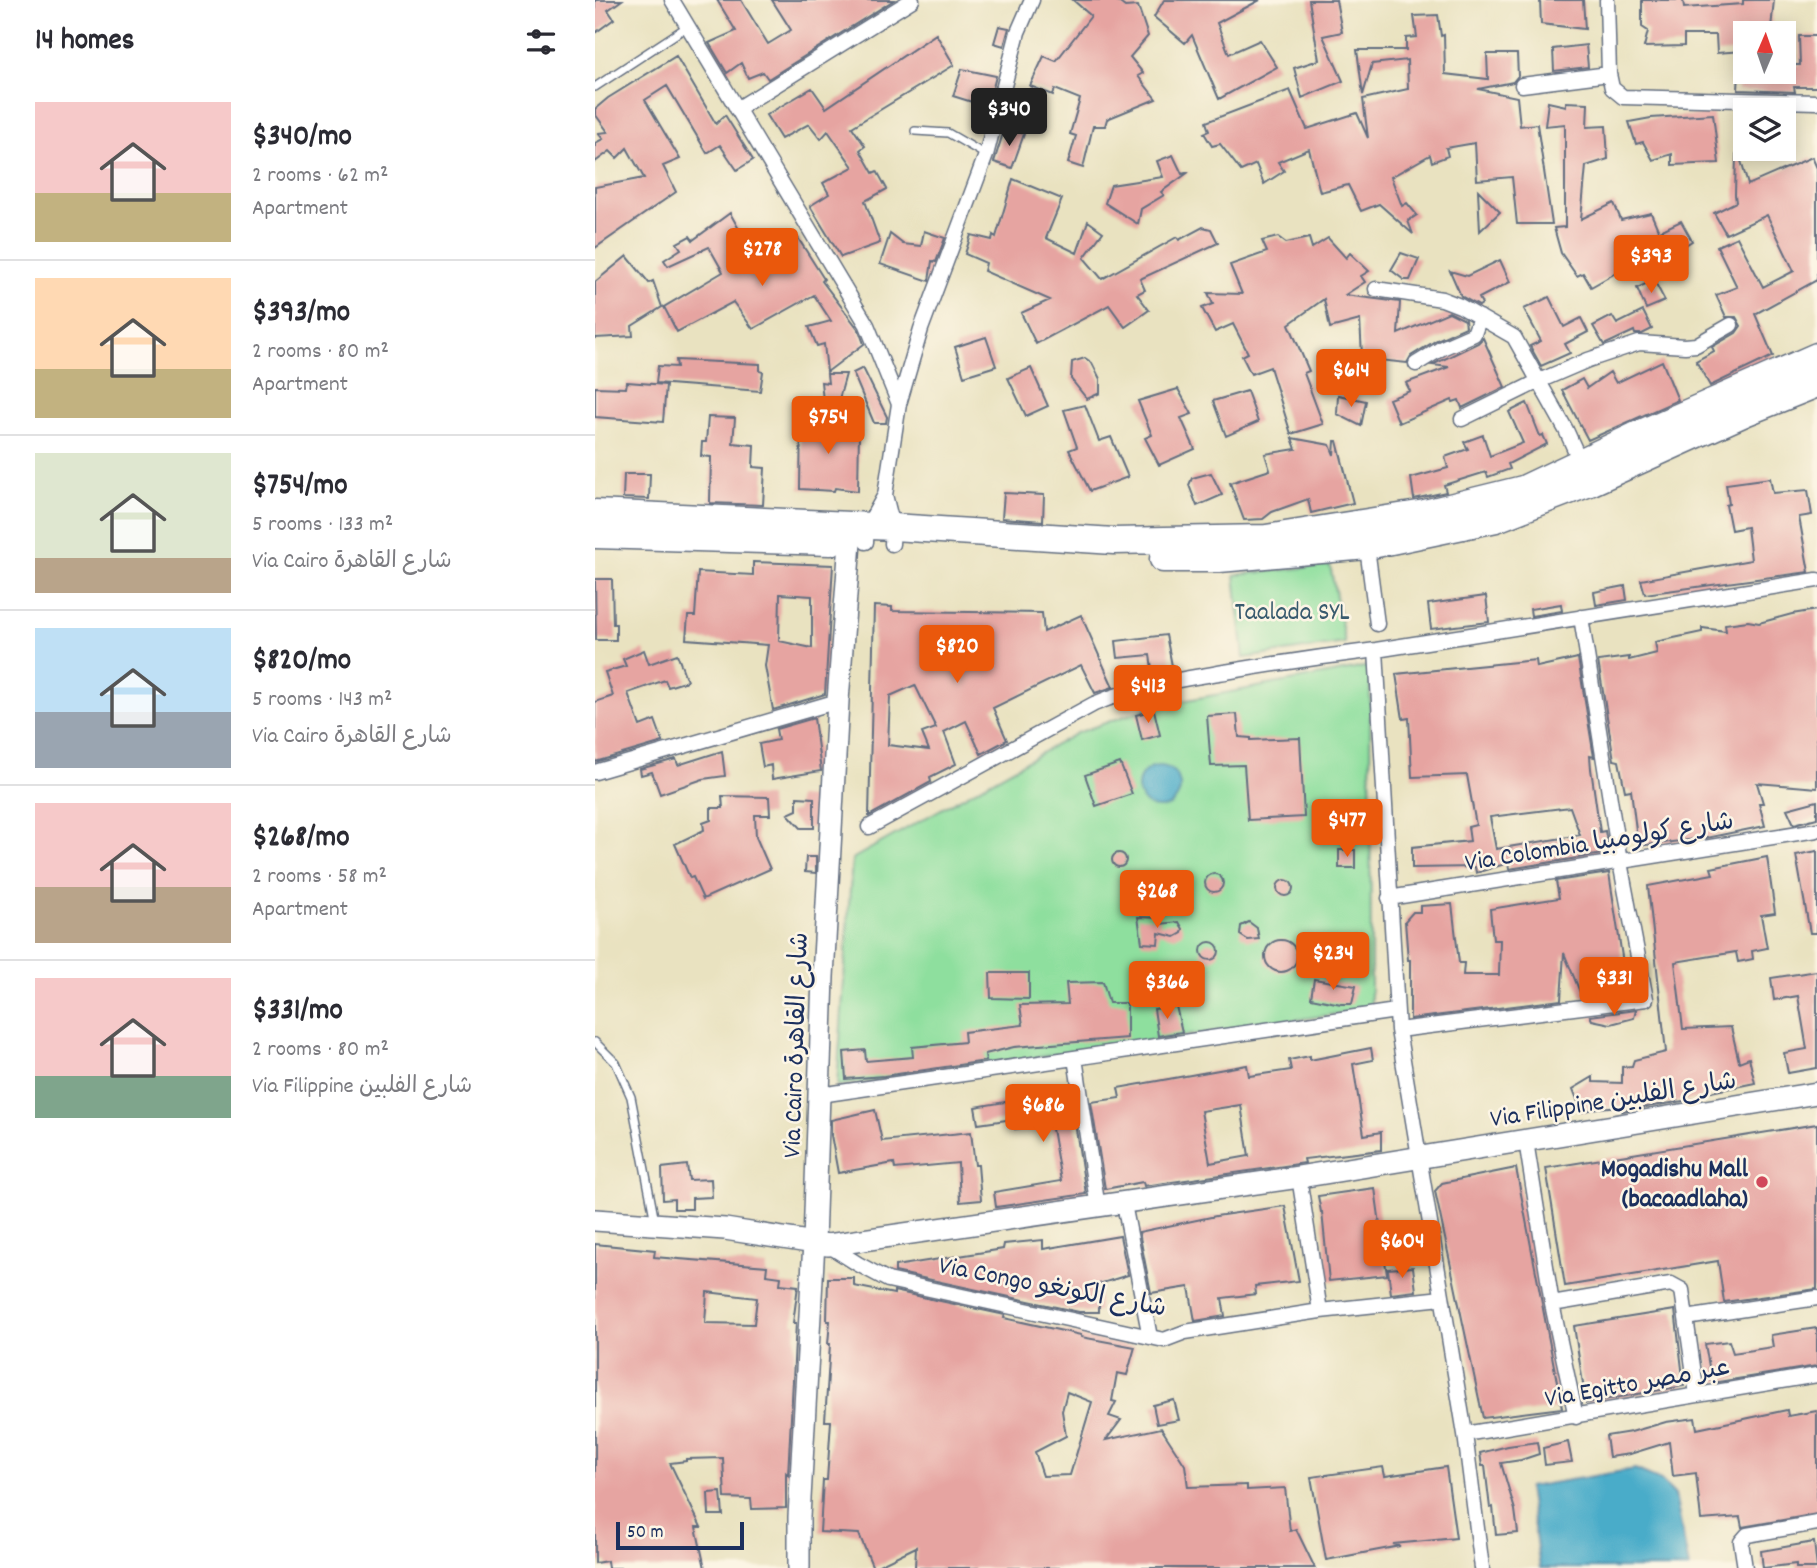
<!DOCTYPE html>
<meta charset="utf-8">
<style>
body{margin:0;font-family:Dekko,"Playpen Sans Arabic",sans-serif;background:#f2f2f3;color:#2b2b33;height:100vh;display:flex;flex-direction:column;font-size:26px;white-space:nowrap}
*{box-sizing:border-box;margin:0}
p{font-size:23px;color:#7c7c81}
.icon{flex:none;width:38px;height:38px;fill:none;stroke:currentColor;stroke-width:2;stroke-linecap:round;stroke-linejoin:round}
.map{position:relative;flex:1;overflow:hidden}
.sheet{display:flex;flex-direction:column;background:#fff;width:595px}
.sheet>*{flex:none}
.needle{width:46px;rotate:2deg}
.controls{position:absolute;left:1138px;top:21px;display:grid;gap:14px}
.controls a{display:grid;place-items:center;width:63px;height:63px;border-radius:0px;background:#fff;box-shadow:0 4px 18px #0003;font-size:35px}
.scale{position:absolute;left:21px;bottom:18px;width:128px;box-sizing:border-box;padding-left:7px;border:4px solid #1b2f5e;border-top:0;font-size:19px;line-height:24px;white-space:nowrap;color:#1b2f5e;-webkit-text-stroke:5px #fcf5e5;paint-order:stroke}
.price{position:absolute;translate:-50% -60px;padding:0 16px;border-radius:7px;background:#ea580c;color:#fff;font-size:23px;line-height:46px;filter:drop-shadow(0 2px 4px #0008)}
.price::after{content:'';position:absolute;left:50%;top:42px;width:21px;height:16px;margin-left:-10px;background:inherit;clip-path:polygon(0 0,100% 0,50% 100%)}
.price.active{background:#222;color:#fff}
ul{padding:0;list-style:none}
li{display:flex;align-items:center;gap:21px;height:175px;padding:0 35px}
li+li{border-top:2px solid #e1e1e2}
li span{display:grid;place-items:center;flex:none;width:196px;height:140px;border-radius:0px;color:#555}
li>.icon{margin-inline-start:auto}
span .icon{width:84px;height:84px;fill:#fffc;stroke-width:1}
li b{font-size:30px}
h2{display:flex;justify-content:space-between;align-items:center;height:84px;padding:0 35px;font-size:30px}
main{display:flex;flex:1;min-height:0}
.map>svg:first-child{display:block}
.green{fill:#8edf9e;stroke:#54877e;stroke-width:2}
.water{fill:#4aacc9;stroke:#326e94;stroke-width:2}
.building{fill:#e6a4a1;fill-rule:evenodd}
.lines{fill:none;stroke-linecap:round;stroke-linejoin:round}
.lane-casing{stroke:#636e80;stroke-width:10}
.street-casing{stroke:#636e80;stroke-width:17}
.secondary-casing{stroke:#636e80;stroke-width:24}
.highway-casing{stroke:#636e80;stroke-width:29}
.lane{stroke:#fff;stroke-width:7}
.street{stroke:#fff;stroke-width:14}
.secondary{stroke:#fff;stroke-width:21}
.highway{stroke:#fff;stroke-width:26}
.poi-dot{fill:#d1495b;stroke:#fcf5e5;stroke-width:2.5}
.labels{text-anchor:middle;stroke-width:5;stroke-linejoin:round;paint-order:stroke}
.park-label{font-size:26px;fill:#385b6e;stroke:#fcf5e5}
.street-label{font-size:26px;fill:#1b2f5e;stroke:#fcf5e5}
.poi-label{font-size:26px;font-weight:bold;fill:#1b2f5e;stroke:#fcf5e5;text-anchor:end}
</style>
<main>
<section class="sheet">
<h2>14 homes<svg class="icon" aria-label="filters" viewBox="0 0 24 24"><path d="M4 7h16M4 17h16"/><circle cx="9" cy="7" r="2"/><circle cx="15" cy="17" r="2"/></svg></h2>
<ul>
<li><span style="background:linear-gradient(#f6c9c9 65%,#c2b280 0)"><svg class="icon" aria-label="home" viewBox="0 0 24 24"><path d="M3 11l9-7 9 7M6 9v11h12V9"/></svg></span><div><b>$340/mo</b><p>2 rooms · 62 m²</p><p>Apartment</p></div></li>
<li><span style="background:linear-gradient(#ffd9b3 65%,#c2b280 0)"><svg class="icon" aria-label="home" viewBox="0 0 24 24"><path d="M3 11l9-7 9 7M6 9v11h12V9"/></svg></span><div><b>$393/mo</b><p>2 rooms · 80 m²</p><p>Apartment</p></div></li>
<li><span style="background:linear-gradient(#dfe7d0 75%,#b9a48a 0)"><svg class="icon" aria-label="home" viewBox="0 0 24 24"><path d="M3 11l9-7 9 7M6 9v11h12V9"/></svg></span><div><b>$754/mo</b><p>5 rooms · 133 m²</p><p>Via Cairo شارع القاهرة</p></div></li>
<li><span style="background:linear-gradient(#bfe0f5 60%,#9aa5b1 0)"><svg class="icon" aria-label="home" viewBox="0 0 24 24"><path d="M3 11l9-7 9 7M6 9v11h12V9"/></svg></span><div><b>$820/mo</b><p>5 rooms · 143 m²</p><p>Via Cairo شارع القاهرة</p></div></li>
<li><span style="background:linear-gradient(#f6c9c9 60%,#b9a48a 0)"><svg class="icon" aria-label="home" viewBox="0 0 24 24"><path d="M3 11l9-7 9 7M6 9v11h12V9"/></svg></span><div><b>$268/mo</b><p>2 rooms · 58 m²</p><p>Apartment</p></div></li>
<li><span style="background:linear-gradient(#f6c9c9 70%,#7fa58c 0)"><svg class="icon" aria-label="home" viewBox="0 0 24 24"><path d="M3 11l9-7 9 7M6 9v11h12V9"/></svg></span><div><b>$331/mo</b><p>2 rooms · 80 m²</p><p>Via Filippine شارع الفلبين</p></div></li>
</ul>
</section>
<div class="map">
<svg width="1222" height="1568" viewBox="0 0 1222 1568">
<rect width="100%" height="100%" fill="#fcf5e5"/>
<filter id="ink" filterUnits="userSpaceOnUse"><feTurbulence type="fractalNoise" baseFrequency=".0143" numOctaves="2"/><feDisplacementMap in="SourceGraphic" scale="14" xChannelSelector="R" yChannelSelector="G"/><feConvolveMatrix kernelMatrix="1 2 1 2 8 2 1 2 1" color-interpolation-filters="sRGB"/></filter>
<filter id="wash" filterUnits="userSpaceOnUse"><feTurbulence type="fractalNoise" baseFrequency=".00686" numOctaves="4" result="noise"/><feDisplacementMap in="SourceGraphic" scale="28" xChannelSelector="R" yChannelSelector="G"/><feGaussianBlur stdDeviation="1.57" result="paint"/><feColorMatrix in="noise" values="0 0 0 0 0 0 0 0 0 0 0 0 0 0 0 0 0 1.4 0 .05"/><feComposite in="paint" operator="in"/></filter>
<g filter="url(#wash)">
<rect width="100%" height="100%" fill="#e9e2c0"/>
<path class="green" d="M735 565 750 643 649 658 640 575Z
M775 666 776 1009 242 1086 257 859 482 733 555 707Z"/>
<path class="water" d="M543 787a21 21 0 1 1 42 0a21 21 0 1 1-42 0Z
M1040 1469 1066 1480 1080 1495 1094 1568H945L933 1487Z"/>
<g id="blocks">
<path class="building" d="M0 0H27L13 10 19 19 0 33Z
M122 0H146L173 44 196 30 177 0H299L173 79 168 72 153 78 146 63 132 73 114 43 141 31Z
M478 0H521L530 7 543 6 553 36 535 57 548 73 543 76 561 99 512 119 510 126H498L488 168 473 163 481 136 475 134 485 99 460 89 458 95 435 86 449 56 461 61 496 16Z
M569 0H665L622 23 634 54 665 40 682 67 624 99 597 35 590 43 559 17Z
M714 0H741L747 32 728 36 748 81 707 98 699 68 724 60Z
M945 0H988L990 29 946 24Z
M1047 0H1088L1089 8 1148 4V0H1179L1176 28 1145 29 1147 51 1122 53 1121 35H1089V46L1049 47 1053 31 1047 27Z
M843 15 846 36 849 35 850 74 893 79 892 54H922L923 76 918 82 883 89 922 97 925 126 942 124 957 224H922L917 177 882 180 880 143 851 148 853 156 837 162 835 155 796 177 807 206 812 203 822 215 813 221 818 234 784 204 766 211 753 185 725 192 714 149 683 162 689 171 669 184 661 164 646 171 625 144 617 146 609 133 614 131 611 122 695 90 712 129 762 113 773 138 768 99 813 89 812 60 777 64 768 95 762 50H811V38L822 37 819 16Z
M404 26 414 28 409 46 399 43Z
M341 34 359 65 257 127 270 146 265 150 278 173 282 171 292 189 270 201 285 243 246 257 215 206 234 194 228 183 258 167 233 131 226 139 214 124 186 139 171 115 217 88 231 108Z
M1204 36H1222V87H1199L1200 92 1143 90 1144 72H1188V65H1205Z
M991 45 993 67 959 71 958 49Z
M81 56 121 124 130 115 158 160 142 170 125 145 112 153 72 86 50 100 85 159 68 166 81 192 0 248V187L49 178 32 148 22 158 15 151 0 162V143L8 139 3 133 13 132 0 114V109L13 98Z
M367 69 401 76 393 107 358 96Z
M953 102 971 106V102L993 103 992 127 1011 126 1013 159 991 166 986 219 1019 203 1026 220 1056 213 1067 239 1034 255 1038 263 996 287 988 273 982 276 966 253 959 228 970 227V124L950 126Z
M1118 114 1124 163 1077 165V154L1058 160 1048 142 1041 144 1034 122 1056 118Z
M410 127 429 134 417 168 399 162Z
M1141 154H1144L1153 185 1217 157 1222 168V280L1160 314 1178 356 1115 386 1101 361 1119 351 1117 347 1141 333 1146 326 1141 317H1131L1121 295 1142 287 1122 246 1142 237 1168 287 1199 271 1172 215 1131 234 1119 213 1141 202 1140 195Z
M578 155 587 174 594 172 566 192 569 195 546 209 543 224 510 203 516 185 568 177 562 161Z
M418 179 467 199 451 238 482 253 493 221 508 232 489 258 507 279 582 237 584 240 608 227 616 229 623 243 545 279 550 290 542 294 554 310 530 327 514 305 441 344 426 313 455 300 389 271 391 263 370 254 376 235 397 240 398 235 401 237Z
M883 190 905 212 885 231Z
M135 213 160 258 203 238 229 279 227 281 264 330 269 344 232 372 229 344 222 346 214 327 236 321 219 295 158 329 138 302 82 332 69 307 128 272 114 247 73 266 69 260 86 249 82 243 95 236 98 240Z
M1086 221 1097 241 1084 249 1080 243 1073 247 1065 231Z
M329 231 350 238 341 262 337 261 334 281 285 264 295 234 308 244 326 246Z
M683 237 691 243 714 238 717 248 733 238 751 258 755 253 774 271 766 276 770 282 750 295 805 302 803 334 854 312 870 320 871 327 842 340 816 356 812 363 775 359 774 370 744 363 767 355 765 320 735 328 729 299 694 324 714 371 709 373 728 424 696 434 675 367 656 374 647 356 653 353 638 324 620 332 607 308 618 304 613 293 647 294 635 265 672 252 667 241Z
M806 253 824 259 815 280H809L796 270Z
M32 256 54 283 58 281 67 307 37 326 38 336 0 338V282Z
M905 260 915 282 884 298 887 304 884 306 866 296 855 271 872 276Z
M1059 280 1070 301 1051 309 1042 288Z
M954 297 969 327 986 318 993 332 970 344 975 353 946 366 935 346 946 341 929 309Z
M1048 311 1057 329 1047 334H1040L1039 331 1009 345 998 326 1017 316 1022 324Z
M391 337 401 366 369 376 360 347Z
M888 338 910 387 867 408 864 400 858 402 857 400 804 423 794 399 815 391 811 383 854 367 837 365 883 343Z
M490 358 497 363 505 379V393L492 399 476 379 477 362Z
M81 360 165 364V371L168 372 165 391 61 383 63 366 82 367Z
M1067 361 1083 400 993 440 967 390 987 379 992 388 1015 372 1021 383Z
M268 368 292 417 291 423H279L258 373Z
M436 368 453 406 431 416 413 378Z
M232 374H251L238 421 235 400H228L226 382 233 383Z
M32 382 71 385 68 422 0 417V387L31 388Z
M583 389 597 414 586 418 600 449 564 465 550 438 557 435 543 401Z
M652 391 663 422 631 436 618 401Z
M743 395 771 401 766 426 742 414Z
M932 403 945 436 948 435 952 444 913 464 915 469 893 477 891 472 849 485 851 492 819 499 816 478 853 468 850 457 873 449 869 442 888 435 895 456 928 443 914 412Z
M490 405 504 441 516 437 533 477 495 491 474 450 482 447 469 410Z
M206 415 231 416V428L264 430 263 491 240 488 239 491 205 489Z
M113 417 140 418 138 443 159 445 158 467 170 468 168 505 115 503 116 457 106 456 107 442H111Z
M697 438 735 445 739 455 740 441H742L758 503 716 513 713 499 677 512 668 519 649 520 635 483 675 470 670 454 701 449Z
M616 473 627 495 602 506 594 485 597 478Z
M29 474H55L54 499 28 498Z
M1175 478 1178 493 1213 490 1217 515 1204 517 1214 572 1050 594 1046 580 1156 560 1152 527 1136 530 1131 505 1134 504 1131 484Z
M409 493 449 495 448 521 407 518Z
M158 562 238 565 230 694 178 710 170 666 173 645 91 639 93 616H100L103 572 158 575ZM185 594 217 596V648L184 641Z
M0 579H17L18 624H21V640H1Z
M1030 586 1032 600 1001 605 999 592Z
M891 596 894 622 836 629 833 604Z
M966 604 967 611 936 616 935 609Z
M279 606 297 607V611L447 613 449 632 486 615 518 687 500 693 486 665 398 708 412 740 386 754 371 721 349 732 361 764 335 777 336 782 274 816ZM320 685 341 728 327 733 334 750 293 745 295 696Z
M1222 610V788L1162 783 1168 803H1164L1170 826 1111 838 1043 846 1036 790 1030 791 1024 761 1019 760 1003 661 1034 657V660L1062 653 1060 642 1107 632V628L1131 631 1130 624 1153 621 1164 623 1197 614Z
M571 635 578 671 558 675 555 655 523 658 521 641Z
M49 650 54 664 82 654 92 681 73 687 70 680 33 693 45 726 60 720 68 742 0 762V702L18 696 10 672 31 666 28 659Z
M983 658 999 757 995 756 996 769 1005 832 1010 831 1014 853 914 869 913 863 881 873 880 867 817 868V847L875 841 873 827 881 825 872 775 817 777 814 718 808 719 801 674 941 660 942 667ZM975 807 985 835 901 849 895 817Z
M559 710 565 735 547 740 541 715Z
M642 714 644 737 656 738V740L705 738 709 817 653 820 649 765 616 766 612 716Z
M219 718 226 771 177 779 176 765 168 767 164 744 183 740 181 729Z
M127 751 130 776 108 779 65 794 57 772 46 775 45 769 81 759 83 765Z
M525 763 537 794 501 806 490 775Z
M127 796 174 797 175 815H160L161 837 175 869 108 899 98 877 95 878 80 844 109 830 108 823 116 820V808H128Z
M202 797 219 798V828H206L193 814 202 810Z
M1222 801V818L1199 824 1192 809Z
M744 850H760V868H744Z
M1222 851V933H1215L1201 855Z
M517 860a7 7 0 1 1 14 0a7 7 0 1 1-14 0Z
M211 857H221V873L210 872Z
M1172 857 1180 913 1166 915 1172 948 1157 951 1158 959 1143 962 1141 952 1080 962 1088 1029 1136 1027 1144 1062 1154 1058 1160 1083 1106 1094 1107 1098 1027 1111V1106L1002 1108 987 1112 978 1089 998 1077V1082L1027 1083V1067L1037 1066 1039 1060 1071 1052 1053 886 1118 874 1116 868Z
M1014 873 1032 989 1035 991 987 997 969 953 966 1000 815 1019V960H813L810 921 818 912H825V906L857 904 864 963H869L868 975H904L905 940H898L895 909 964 898 961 881Z
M610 883a9 9 0 1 1 18 0a9 9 0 1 1-18 0Z
M682 888a8 8 0 1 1 16 0a8 8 0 1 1-16 0Z
M564 882 568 883 571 889 564 900 556 890 557 886Z
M543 917 565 918V924L584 922 588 929 587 933 580 937 564 933 563 944 547 943Z
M654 922 662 928 664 939 653 940 645 935 646 926Z
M670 956a16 16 0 1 1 32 0a16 16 0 1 1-32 0Z
M606 951a9 9 0 1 1 18 0a9 9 0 1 1-18 0Z
M1222 971V1068L1193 1073 1189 1053 1212 1049 1203 996 1179 1000 1176 978Z
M395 973H434V999L396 998Z
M719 979 761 986 757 1004H746L716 998Z
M508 982 514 1003H532V1038L419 1047 390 1054 391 1061 289 1076 251 1079 249 1052 270 1050 271 1061 318 1057 317 1047 370 1042 369 1032 428 1025 425 1005 473 1004 471 983Z
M581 1006 587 1032 563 1036 559 1009Z
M1041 1010 1039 1018 1016 1024 997 1020 995 1016Z
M776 1048 778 1060 758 1064 769 1135 786 1132V1150L709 1159 710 1163 549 1186 548 1182 510 1189 496 1102 525 1098 523 1088 652 1065 654 1076 696 1070 694 1060 715 1056V1060ZM646 1105 654 1156 615 1163 606 1111Z
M475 1091 491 1194 401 1207 399 1192 466 1181 456 1123 420 1129 418 1119 383 1124 380 1107Z
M280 1110 287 1141 376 1132 380 1165H383L386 1200 365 1202 363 1163 300 1169 299 1163 243 1173 236 1135V1120Z
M1222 1124V1289L1129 1302 1123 1261 970 1286 951 1168Z
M92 1165 94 1180 116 1179 117 1197 97 1198V1209H79V1199L68 1200 67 1168Z
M921 1168 967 1408 888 1418 840 1191 847 1183Z
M780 1188 792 1275 734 1281 727 1212H726L723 1196Z
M690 1206 704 1281 660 1286 661 1294 627 1298 630 1316 600 1321 594 1287 556 1293 544 1232 621 1216Z
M525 1236 533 1275 504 1284V1312H484L300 1272V1266L408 1249 409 1244 448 1240V1249Z
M0 1244 60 1250 59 1257 172 1266 171 1275 186 1277 185 1284 203 1286 198 1323H201L193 1475 191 1473V1508L157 1509 156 1499 130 1498 128 1458 91 1459V1461L75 1463 106 1527H101L110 1568H13L12 1561 0 1563ZM112 1292 162 1298 159 1324 110 1323Z
M818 1267 821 1291 796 1294 793 1269Z
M233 1278H259V1286L299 1294V1291L410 1315 409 1318 486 1335V1337L540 1347 532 1375 522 1373 517 1401 521 1402 514 1416 526 1420 511 1440 566 1428 590 1465 593 1487 652 1485V1490L690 1488 695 1531 701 1529 720 1568H320L321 1547 278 1568 264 1534 225 1532 228 1480H232L236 1421H230L235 1344H233L235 1321H232ZM472 1392 497 1402 475 1475 448 1476 440 1452 471 1436 467 1411Z
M1080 1310 1089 1386 991 1403 979 1326Z
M1222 1328V1366L1117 1383 1110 1344 1134 1341 1138 1353 1178 1347 1176 1335Z
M579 1400 584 1420 562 1424 558 1405Z
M1192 1410 1193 1416 1222 1411V1514L1147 1527 1145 1517 1106 1520 1101 1473 1078 1476 1074 1442 1035 1454 1014 1457 1011 1436 1036 1432 1071 1422 1100 1418 1102 1429Z
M942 1442 944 1454 926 1460 906 1463 920 1510 923 1533 901 1535 898 1507 895 1508 890 1466H887L885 1453 913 1446Z
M973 1442 977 1462 950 1465 948 1448Z
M788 1467 790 1476 851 1467 861 1538 798 1544 805 1546 731 1560 716 1477Z
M126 1492 128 1515H114L113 1493Z
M1219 1542 1222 1568H1201V1564L1168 1568 1166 1551Z"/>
</g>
</g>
<g filter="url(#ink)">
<use href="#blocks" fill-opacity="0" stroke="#636e80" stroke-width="2"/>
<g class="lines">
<defs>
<path id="lane" d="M0 87 93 26
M320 131 353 133 391 155
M0 1042 21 1063 36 1097 60 1222"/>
<path id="street" d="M77 0 272 325 304 404 290 495 298 527 297 544
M1012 0 1014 74 1017 88 1028 97 1222 102
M927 85 1014 74
M142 109 317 0
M781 289 847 299 865 306 919 337 971 430 985 461
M821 364 847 348 879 334 885 317
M304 404 326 329 391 155 423 32 437 0
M867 419 944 381 993 360 1044 343 1090 346 1101 345 1136 325
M771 540 782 624
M271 542 272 527 290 495
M781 650 803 1030 870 1434 887 1568
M0 772 243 701
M274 827 499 704C544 685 589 679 636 671 684 663 732 656 781 650L1222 580
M794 898 1222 830
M803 1030 1051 999 1025 862 986 617
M480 1058 503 1208
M225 1095 801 1011
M931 1141 957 1304 981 1417
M704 1177 725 1311
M529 1204 555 1337
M233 1245 263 1264 293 1280 569 1340 590 1332 725 1311 847 1298
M957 1304 1076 1284 1087 1290 1091 1318 1222 1298
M1091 1318 1102 1395
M870 1434 1222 1375
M1150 1568 1146 1542 1152 1535 1222 1523"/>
<path id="secondary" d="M0 1220 130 1229 233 1245 704 1177 1222 1093
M204 1568V1517L219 1242 228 977 243 701 255 542 258 525"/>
<path id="highway" d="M0 513 298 527 519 541 671 538 830 513 928 489 1044 434 1222 356
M0 535 236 542
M568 559H624L772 546 901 519 997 482 1152 412 1222 384"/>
</defs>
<use href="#lane" class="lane-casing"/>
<use href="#street" class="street-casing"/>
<use href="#secondary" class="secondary-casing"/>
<use href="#highway" class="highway-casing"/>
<use href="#lane" class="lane"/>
<use href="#street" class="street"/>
<use href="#secondary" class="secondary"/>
<use href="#highway" class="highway"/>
</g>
</g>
<circle class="poi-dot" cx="1167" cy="1182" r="7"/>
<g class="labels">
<g class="park-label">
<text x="697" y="619">Taalada SYL</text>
</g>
<g class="street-label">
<text transform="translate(1004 840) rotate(-9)" y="9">Via Colombia شارع كولومبيا</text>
<text transform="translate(199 1045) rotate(-88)" y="9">Via Cairo شارع القاهرة</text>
<text transform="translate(1018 1098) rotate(-9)" y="9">Via Filippine شارع الفلبين</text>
<text transform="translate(458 1285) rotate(11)" y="9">Via Congo شارع الكونغو</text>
<text transform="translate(1042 1381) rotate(-10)" y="9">Via Egitto عبر مصر</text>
</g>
<g class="poi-label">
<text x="1153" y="1176">Mogadishu Mall<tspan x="1153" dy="30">(bacaadlaha)</tspan></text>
</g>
</g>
</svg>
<div class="controls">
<a><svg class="needle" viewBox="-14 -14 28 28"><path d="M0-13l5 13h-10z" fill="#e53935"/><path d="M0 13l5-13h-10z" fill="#7c7c81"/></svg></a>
<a><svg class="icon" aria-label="layers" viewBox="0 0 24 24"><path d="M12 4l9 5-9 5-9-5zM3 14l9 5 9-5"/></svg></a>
</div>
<div class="scale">50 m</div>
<b class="price active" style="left:414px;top:148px">$340</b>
<b class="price" style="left:167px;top:288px">$278</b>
<b class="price" style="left:1056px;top:295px">$393</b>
<b class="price" style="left:756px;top:409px">$614</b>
<b class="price" style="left:233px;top:456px">$754</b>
<b class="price" style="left:362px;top:685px">$820</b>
<b class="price" style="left:553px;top:725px">$413</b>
<b class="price" style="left:752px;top:859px">$477</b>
<b class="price" style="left:562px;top:930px">$268</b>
<b class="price" style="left:738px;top:992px">$234</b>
<b class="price" style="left:1019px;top:1017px">$331</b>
<b class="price" style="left:572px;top:1021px">$366</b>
<b class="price" style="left:448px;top:1144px">$686</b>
<b class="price" style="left:807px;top:1280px">$604</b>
</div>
</main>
